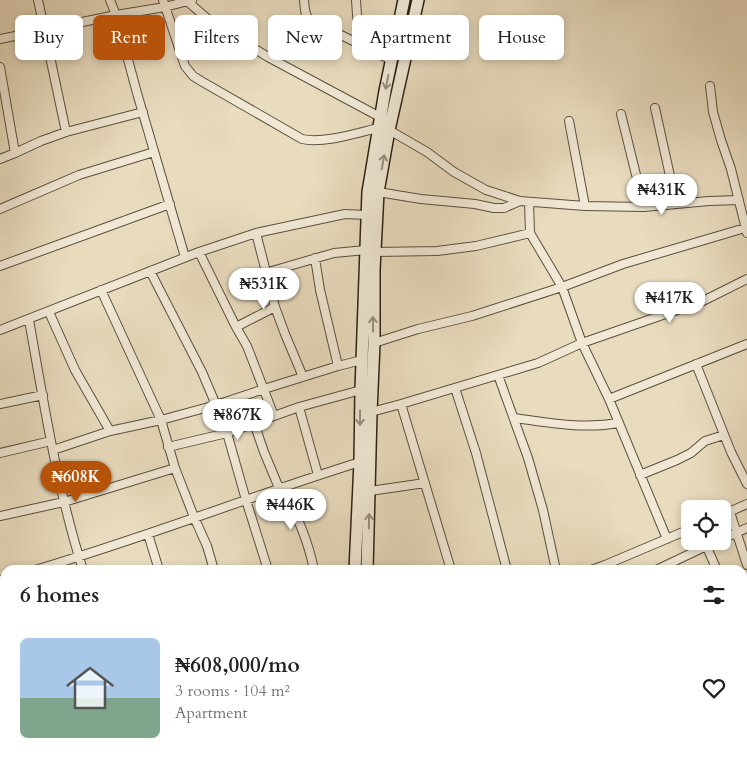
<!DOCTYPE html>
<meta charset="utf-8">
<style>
body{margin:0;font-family:Cardo,serif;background:#f6f6f6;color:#202124;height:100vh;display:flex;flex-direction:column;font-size:19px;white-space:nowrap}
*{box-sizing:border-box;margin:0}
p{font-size:16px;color:#757577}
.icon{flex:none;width:28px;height:28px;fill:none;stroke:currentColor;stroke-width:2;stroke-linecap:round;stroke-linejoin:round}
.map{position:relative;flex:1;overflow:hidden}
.panel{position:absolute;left:0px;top:565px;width:748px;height:195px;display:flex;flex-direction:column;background:#fff;border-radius:15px 15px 0 0;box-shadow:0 2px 8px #0003}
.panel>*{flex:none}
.banner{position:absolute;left:15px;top:15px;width:718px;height:45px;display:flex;gap:10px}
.fabs{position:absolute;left:681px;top:500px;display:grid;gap:10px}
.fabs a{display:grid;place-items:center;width:50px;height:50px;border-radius:8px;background:#fff;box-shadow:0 2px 8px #0003;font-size:25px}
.price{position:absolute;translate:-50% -42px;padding:0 11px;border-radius:18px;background:#fff;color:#222;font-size:16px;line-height:32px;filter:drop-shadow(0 1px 2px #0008)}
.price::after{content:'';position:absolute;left:50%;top:30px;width:15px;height:11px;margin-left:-8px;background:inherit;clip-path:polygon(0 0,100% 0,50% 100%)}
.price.on{background:#b45309;color:#fff}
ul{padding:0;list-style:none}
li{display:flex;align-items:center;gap:15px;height:125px;padding:0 20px}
li span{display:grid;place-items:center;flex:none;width:140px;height:100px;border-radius:8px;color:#555}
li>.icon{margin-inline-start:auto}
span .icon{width:60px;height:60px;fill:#fffc;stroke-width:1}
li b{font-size:21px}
h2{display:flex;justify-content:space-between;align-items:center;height:60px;padding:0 20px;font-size:21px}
.tag{padding:0 18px;border-radius:8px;background:#fff;box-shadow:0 2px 8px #0003;font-size:18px;line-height:45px}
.tag.on{background:#b45309;color:#fff}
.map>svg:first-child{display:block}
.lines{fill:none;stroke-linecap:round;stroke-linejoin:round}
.minor-casing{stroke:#5b503e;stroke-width:10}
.secondary-casing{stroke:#2c2114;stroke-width:14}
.minor{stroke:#f0e8d5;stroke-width:8}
.secondary{stroke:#f0e8d5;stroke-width:11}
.oneway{stroke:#988e7e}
</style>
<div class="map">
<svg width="747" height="760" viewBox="0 0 747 760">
<rect width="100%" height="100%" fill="#e8dbbe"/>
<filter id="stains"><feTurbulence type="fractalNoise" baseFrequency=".004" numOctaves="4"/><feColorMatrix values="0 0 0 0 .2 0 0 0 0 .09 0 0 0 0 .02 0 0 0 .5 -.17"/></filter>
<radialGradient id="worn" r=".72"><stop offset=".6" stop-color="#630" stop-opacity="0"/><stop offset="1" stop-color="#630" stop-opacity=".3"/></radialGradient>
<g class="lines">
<defs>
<path id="minor" d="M38 0 66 132
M110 0 116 15 137 93 185 257
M163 0 185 66 193 76 201 81 302 139C323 144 357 133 378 128
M304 0C305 7 304 14 309 19L391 60
M356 0 359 44
M188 2 208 19 221 28 268 57 380 117
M0 39 116 15 165 7 192 0
M0 67 15 153 0 159
M710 86 713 112 721 140 731 169 747 233
M655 108 676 203
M621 114 644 207
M569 121 585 206
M389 130 427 152 454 172 486 190 520 201 585 206 644 207 709 201 739 200
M15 153 41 141 66 132 143 112
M378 192 421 199 475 204 494 208H504L520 201
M529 202 530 233 562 287 582 343 609 399 667 539
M0 209 79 175 154 152
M256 233 275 307 285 334 303 377
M199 252 236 327 247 346 274 416
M375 252 437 251 476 246 530 233
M315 258 320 290 338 366
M0 266 170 204
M150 271 202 372 216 405 227 433 246 500 268 570
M265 273 334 253 366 250
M101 290 161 420 175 468 194 517 207 546 214 570
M49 312 75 370 110 431
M29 320C44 404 57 488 83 570
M236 327 275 307
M0 330 199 252 256 233 345 214 367 215
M374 343 418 329 472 316 562 287 623 264 745 228
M696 364 731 452 747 484
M498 375 528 458 543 510 556 570
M455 388 476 453 507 570
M609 399 747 344
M0 404 43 395
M401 404 451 570
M299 407 318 475
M371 412 401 404 538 363 582 343 703 301 747 279
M514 418C549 423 584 429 619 423
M254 423 264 452 279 488
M168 447 227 433 299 407 361 390
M53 450 110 431 161 420 216 405 264 389 338 366 362 360
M0 453 51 441
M640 475 677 460 691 453 705 441 724 435
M283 487C296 515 308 539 314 570
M370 491 425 483
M730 512 747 565
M722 515 747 504
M0 516 64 502 175 468
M148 534 159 570
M722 539 747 528
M705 543 717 570
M35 570C144 538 251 496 360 462
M591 570 605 565 690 529
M656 570 717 541
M0 580 5 579
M0 636 5 634
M742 645 747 658
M0 694 5 693
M0 730 5 728
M742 731 747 729
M9 755 10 760
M64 755 65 760
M291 755 292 760
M430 755 437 760
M532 755 535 760
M606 755 608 760
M662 755 664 760
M179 760 192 755
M454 760 459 755
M583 760 591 755
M684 760 693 755"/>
<path id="secondary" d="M355 570 360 462 361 390 368 192 385 91 404 0
M367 570 371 412 374 343V270L378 192 389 130 418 0
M340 760V755
M351 760 352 755"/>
</defs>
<use href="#minor" class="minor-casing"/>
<use href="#secondary" class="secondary-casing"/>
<use href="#minor" class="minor"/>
<use href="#secondary" class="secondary"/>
</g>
<defs><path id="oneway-shaft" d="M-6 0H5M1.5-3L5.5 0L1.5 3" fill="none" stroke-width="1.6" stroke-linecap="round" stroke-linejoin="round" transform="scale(1.25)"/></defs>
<g class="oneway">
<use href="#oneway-shaft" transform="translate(387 82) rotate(101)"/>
<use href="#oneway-shaft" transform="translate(383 162) rotate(-80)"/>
<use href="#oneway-shaft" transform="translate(373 324) rotate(-91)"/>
<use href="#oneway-shaft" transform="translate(360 418) rotate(90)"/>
<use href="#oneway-shaft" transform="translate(369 521) rotate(-89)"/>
</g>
<rect width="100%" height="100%" filter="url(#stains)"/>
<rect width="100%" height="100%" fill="url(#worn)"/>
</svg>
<div class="fabs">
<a><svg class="icon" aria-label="locate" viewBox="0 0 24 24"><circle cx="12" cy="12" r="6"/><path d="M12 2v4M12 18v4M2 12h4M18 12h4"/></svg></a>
</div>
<b class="price" style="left:662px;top:216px">₦431K</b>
<b class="price" style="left:264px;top:310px">₦531K</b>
<b class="price" style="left:670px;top:324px">₦417K</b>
<b class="price" style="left:238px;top:441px">₦867K</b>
<b class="price on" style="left:76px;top:503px">₦608K</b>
<b class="price" style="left:291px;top:531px">₦446K</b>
<div class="banner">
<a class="tag">Buy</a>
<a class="tag on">Rent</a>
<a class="tag">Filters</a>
<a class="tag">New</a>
<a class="tag">Apartment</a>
<a class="tag">House</a>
</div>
<section class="panel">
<h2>6 homes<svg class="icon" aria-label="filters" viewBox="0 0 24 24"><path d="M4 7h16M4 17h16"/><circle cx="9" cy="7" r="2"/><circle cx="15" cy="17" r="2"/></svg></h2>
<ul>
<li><span style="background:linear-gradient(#a9c7e8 60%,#7fa58c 0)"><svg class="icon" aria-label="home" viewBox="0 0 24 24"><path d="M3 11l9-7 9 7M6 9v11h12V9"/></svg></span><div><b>₦608,000/mo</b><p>3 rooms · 104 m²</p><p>Apartment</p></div><svg class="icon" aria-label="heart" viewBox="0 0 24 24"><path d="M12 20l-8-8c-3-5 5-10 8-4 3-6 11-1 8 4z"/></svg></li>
</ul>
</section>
</div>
